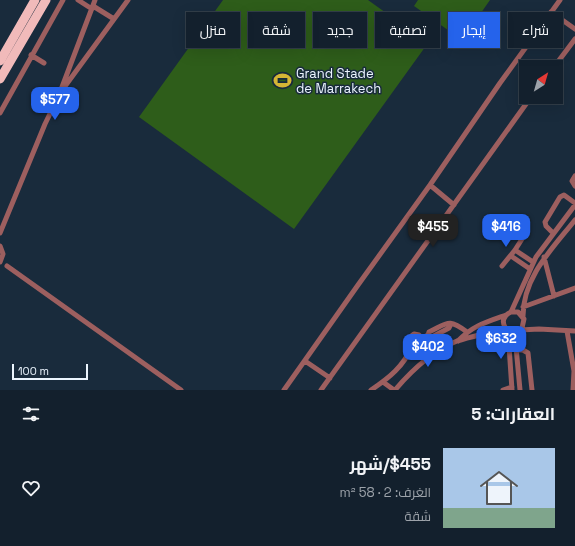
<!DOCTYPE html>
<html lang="ar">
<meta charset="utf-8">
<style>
body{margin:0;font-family:"Space Grotesk",Cairo,sans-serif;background:#1c2835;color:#f1f3f6;direction:rtl;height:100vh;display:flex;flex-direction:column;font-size:15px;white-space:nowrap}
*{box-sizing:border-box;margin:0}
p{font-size:13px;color:#9da3aa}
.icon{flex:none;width:22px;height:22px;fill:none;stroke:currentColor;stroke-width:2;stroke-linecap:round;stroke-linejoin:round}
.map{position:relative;height:390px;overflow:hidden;direction:ltr}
.sheet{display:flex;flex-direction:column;background:#13202d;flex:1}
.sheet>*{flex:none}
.guide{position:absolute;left:12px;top:12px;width:551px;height:36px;direction:rtl;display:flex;gap:8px}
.needle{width:26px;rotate:37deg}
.tools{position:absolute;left:519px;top:60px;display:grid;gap:8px}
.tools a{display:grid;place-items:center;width:44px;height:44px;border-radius:0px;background:#13202d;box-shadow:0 4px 16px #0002,0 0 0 1px #323e49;font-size:20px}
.scale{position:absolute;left:12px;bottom:10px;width:76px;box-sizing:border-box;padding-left:4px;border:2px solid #ebf5fe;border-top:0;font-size:11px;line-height:14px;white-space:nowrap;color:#ebf5fe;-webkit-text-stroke:3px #192b3c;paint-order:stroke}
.price{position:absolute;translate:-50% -34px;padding:0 9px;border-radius:8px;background:#2563eb;color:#fff;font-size:13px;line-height:26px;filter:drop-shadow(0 1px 2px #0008)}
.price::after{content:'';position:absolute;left:50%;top:24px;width:12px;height:9px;margin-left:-6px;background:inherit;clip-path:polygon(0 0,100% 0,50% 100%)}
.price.selected{background:#222;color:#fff}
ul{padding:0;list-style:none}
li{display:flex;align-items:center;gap:12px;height:100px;padding:0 20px}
li span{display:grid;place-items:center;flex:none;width:112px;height:80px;border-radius:0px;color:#555}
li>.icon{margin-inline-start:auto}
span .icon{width:48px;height:48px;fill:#fffc;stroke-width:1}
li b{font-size:17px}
h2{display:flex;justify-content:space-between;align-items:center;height:48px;padding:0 20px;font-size:17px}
.chip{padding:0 14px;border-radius:0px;background:#13202d;box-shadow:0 4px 16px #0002,0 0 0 1px #323e49;font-size:14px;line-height:36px}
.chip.selected{background:#2563eb;color:#fff}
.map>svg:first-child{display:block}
.green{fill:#2e5d1a}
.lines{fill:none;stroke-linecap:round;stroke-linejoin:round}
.minor{stroke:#9d5f5f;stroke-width:5}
.trunk{stroke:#f1baba;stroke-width:9}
.labels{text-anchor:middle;stroke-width:3;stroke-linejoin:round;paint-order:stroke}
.poi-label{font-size:13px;fill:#ebf5fe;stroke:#192b3c;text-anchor:start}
</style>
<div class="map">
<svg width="575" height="390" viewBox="0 0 575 390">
<rect width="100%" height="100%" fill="#192b3c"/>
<path class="green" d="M223 0H368L428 43 294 229 139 117Z
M418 0H490L462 40 414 6Z"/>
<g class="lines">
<path class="minor" d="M78 0 92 9
M93 6 114 19
M551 12 575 29
M31 55 44 63
M554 67 575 39
M63 89 128 0
M0 113 63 0
M575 176 572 181 575 186
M430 185 454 205
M0 233 45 124 59 95 95 0
M553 233 546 226 545 222 560 197 564 195 575 203
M0 246 3 254 0 262
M515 250 533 262
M511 256 530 269
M544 257 554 296
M7 266 181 390
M502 266 515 250 522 239
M523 307 575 288
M511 312H518L524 319 522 328C509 341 494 319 511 312L536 257 575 205
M523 316C523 277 552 249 575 220
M520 330 539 329 575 331
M508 331 512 390
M567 331 574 371 573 390
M516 332V347L520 390
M428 335 432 337 449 328 451 324
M422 338 428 335 429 332C448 323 448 318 467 332
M422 340 437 352
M458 341C472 326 486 322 506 315
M419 346 431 355
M516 350H523L528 353 532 390
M305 361 330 378
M383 382 394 390
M284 390 358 285 430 185 500 83 560 0
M321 390 531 97
M371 390C389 378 404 366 412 346L409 341 410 337 414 334 419 335 422 338 421 343 417 347 412 346
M395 390C412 370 432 351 457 341 473 336 489 333 505 328
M503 390 512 387"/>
<path class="trunk" d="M0 61 35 0
M0 79 46 0"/>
</g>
<defs>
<symbol id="stadium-bare" viewBox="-9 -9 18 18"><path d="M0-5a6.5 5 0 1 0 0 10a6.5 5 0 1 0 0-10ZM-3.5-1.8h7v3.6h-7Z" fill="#d5b535" stroke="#192b3c" stroke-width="2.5" paint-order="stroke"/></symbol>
</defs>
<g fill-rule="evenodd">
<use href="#stadium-bare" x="270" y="68" width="25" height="25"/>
</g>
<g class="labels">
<g class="poi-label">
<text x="296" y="78">Grand Stade<tspan x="296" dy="15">de Marrakech</tspan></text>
</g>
</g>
</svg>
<div class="tools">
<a><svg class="needle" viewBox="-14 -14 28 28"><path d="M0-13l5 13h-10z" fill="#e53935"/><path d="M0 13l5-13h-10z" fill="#9da3aa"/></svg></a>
</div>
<div class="scale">100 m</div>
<b class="price" style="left:55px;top:121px">$577</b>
<b class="price selected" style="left:433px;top:248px">$455</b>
<b class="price" style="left:506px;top:248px">$416</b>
<b class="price" style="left:501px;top:360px">$632</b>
<b class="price" style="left:428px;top:368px">$402</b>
<div class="guide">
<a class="chip">شراء</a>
<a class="chip selected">إيجار</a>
<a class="chip">تصفية</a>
<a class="chip">جديد</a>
<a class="chip">شقة</a>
<a class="chip">منزل</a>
</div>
</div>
<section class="sheet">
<h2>العقارات: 5<svg class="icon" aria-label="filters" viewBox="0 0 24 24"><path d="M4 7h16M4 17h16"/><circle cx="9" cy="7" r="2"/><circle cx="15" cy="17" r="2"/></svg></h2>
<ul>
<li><span style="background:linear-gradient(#a9c7e8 75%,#7fa58c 0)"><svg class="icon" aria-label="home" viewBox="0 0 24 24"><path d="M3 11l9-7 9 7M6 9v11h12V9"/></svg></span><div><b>$455/شهر</b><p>الغرف: 2 · 58 m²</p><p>شقة</p></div><svg class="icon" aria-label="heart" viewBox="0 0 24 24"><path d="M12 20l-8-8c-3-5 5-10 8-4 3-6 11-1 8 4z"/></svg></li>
</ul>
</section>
